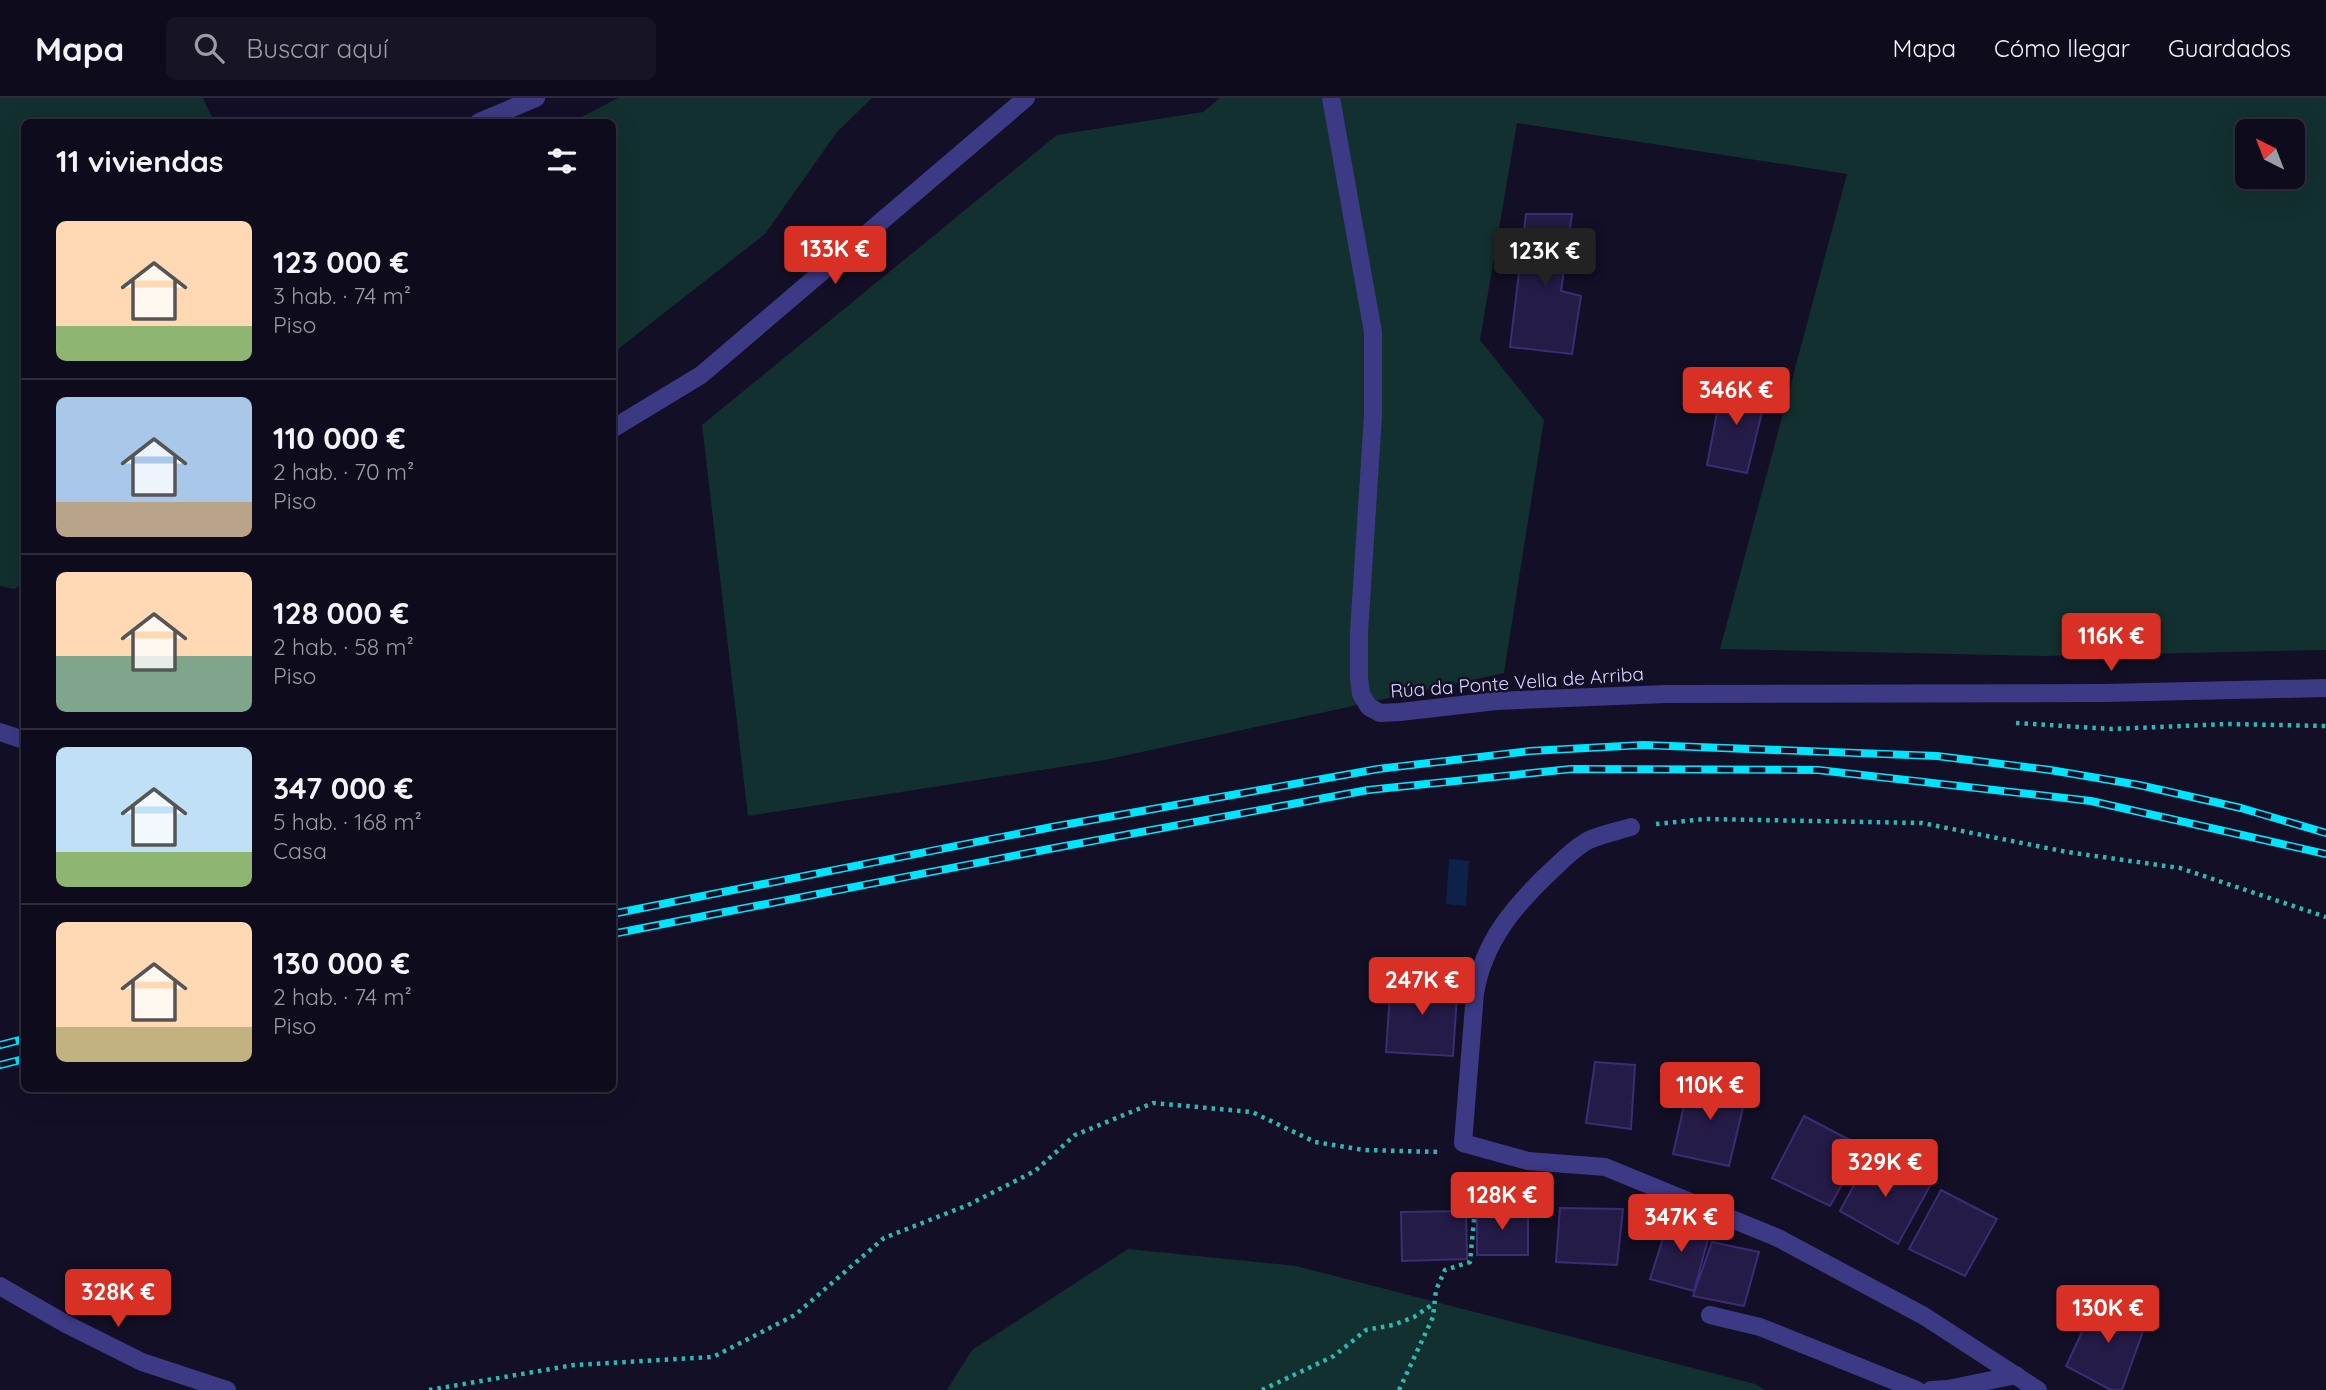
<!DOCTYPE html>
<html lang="es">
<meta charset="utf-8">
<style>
body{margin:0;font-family:Quicksand,sans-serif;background:#171425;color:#f1f3f6;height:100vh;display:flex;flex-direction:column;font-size:26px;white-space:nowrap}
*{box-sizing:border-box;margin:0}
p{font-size:23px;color:#9b9ba3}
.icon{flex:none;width:38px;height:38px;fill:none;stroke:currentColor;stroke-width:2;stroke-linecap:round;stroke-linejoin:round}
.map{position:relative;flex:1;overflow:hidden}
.panel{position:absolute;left:21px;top:21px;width:595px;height:973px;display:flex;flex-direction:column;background:#0e0b1c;border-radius:10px;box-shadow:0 7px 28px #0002,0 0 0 2px #2e2b3b}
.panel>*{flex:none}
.needle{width:46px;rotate:318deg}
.controls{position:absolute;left:2235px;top:21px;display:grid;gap:14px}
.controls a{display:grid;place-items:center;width:70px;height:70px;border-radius:10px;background:#0e0b1c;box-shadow:0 7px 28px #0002,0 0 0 2px #2e2b3b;font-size:35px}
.price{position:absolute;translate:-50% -60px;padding:0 16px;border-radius:7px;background:#d93025;color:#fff;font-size:23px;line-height:46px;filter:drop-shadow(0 2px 4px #0008)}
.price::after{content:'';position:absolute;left:50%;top:42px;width:21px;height:16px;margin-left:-10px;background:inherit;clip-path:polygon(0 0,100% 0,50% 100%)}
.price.on{background:#222;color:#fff}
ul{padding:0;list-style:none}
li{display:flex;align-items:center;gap:21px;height:175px;padding:0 35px}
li+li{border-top:2px solid #2e2b3b}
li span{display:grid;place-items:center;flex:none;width:196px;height:140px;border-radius:10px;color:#555}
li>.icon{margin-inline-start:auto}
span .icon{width:84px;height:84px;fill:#fffc;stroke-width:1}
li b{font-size:30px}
h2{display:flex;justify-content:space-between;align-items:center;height:84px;padding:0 35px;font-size:30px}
header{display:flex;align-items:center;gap:42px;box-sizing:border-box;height:98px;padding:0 35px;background:#0e0b1c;border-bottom:2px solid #2e2b3b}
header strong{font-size:33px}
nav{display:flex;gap:38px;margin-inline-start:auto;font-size:24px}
.search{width:490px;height:63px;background:#171425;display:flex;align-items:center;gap:18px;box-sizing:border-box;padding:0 24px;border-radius:10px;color:#9b9ba3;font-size:26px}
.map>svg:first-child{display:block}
.green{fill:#12302f;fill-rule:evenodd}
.water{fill:#0c2248}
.building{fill:#241b47;stroke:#3b2d73;stroke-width:2}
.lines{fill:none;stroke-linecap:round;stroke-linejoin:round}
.path{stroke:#2fb8b0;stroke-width:4.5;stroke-dasharray:3.5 5;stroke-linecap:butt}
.lane{stroke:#3d3a85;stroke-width:18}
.street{stroke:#3d3a85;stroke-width:18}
.rail-casing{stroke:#00e5ff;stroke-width:8}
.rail{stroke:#130f26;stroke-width:5;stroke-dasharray:16;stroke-linecap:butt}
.labels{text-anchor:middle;stroke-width:5;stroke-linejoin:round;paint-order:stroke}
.street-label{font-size:19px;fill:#d9d4ff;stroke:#130f26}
</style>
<header>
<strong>Mapa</strong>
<div class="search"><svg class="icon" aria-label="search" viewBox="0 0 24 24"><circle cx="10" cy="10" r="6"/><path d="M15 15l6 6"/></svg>Buscar aquí</div>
<nav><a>Mapa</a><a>Cómo llegar</a><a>Guardados</a></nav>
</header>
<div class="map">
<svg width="2326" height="1292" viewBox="0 0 2326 1292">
<rect width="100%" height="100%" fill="#130f26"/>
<path class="green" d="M0 0H203L214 24H24V485L14 491 0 488Z
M618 0H872L837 34 765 136 613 255 612 24H572Z
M1220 0H2326V552L2044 558 1720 551 1847 76 1517 25 1480 242 1544 322 1504 575 1105 662 748 718 702 327 1057 37 1203 14ZM2247 33H2292V79H2247Z
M1128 1151 1296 1168 1755 1286 1765 1292H947L972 1252Z"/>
<path class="water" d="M1449 761 1469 763 1466 808 1446 806Z"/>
<path class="building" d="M1526 116H1572L1561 193 1581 198 1572 256 1510 249Z
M1723 284 1767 294 1747 375 1707 367Z
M1391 881H1458L1453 958 1386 954Z
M1595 964 1635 967 1631 1031 1586 1025Z
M1690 981 1747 993 1729 1068 1673 1056Z
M1804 1018 1863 1049 1830 1108 1772 1080Z
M1870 1057 1931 1086 1898 1146 1840 1113Z
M1941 1092 1997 1121 1965 1178 1909 1151Z
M1560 1110 1623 1111 1617 1167 1556 1164Z
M1477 1111H1528V1157H1477Z
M1466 1113 1467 1161 1402 1163 1401 1114Z
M1670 1119 1711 1130 1694 1193 1650 1181Z
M1712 1144 1759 1154 1744 1208 1693 1198Z
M2098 1200 2147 1222 2122 1292H2111L2066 1268Z"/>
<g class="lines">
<path class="path" d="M2016 625 2112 631 2228 626 2326 628
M1656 726 1705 721 1922 725 2067 754 2180 770 2326 819
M429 1292 574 1267 713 1259 795 1217 884 1140 968 1107 1035 1073 1075 1037 1153 1005 1252 1014 1315 1044 1364 1052 1440 1054
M1262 1292 1334 1258 1366 1232 1393 1227 1414 1219 1433 1206
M1399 1292 1433 1219 1436 1192 1445 1172 1470 1164 1477 1090 1475 1076"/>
<path class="lane" d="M1710 1217 1760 1229 1917 1292
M1931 1292 1948 1291 2016 1277"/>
<path class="street" d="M1331 0 1373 234V318L1359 534V580L1361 596 1369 609 1380 615 1400 614 1496 603 1666 596 2105 595 2326 590
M479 24 536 0
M612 331 701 277 1026 0
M0 634 24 642
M1631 729C1618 733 1602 736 1589 742 1575 749 1563 762 1551 773 1514 808 1484 843 1475 895L1463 1045 1528 1063 1605 1069 1778 1140 1924 1218 2038 1292
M0 1188 66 1226 142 1264 227 1292"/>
<defs>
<path id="rail" d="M612 816 1052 729 1378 671 1530 653 1643 647 1937 658 2050 672 2139 687 2241 710 2326 735
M612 836 1049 751 1368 692 1571 671 1818 672 2091 703 2326 756
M0 947 24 941
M0 967 24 961"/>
</defs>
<use href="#rail" class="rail-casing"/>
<use href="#rail" class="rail"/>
</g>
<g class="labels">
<g class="street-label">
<text transform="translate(1517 584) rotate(-4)" y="7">Rúa da Ponte Vella de Arriba</text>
</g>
</g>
</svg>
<div class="controls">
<a><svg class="needle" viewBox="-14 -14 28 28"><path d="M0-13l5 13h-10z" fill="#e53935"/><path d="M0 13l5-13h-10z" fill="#9b9ba3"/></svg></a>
</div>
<b class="price" style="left:835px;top:188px">133K €</b>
<b class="price on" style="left:1545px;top:190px">123K €</b>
<b class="price" style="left:1736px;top:329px">346K €</b>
<b class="price" style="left:2111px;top:575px">116K €</b>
<b class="price" style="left:1422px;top:919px">247K €</b>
<b class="price" style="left:1710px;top:1024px">110K €</b>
<b class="price" style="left:1885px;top:1101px">329K €</b>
<b class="price" style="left:1502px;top:1134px">128K €</b>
<b class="price" style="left:1681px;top:1156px">347K €</b>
<b class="price" style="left:118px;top:1231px">328K €</b>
<b class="price" style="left:2108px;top:1247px">130K €</b>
<section class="panel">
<h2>11 viviendas<svg class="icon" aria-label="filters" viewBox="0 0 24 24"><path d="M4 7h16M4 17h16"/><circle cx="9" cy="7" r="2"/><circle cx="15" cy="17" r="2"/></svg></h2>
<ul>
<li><span style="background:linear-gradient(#ffd9b3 75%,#8fb573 0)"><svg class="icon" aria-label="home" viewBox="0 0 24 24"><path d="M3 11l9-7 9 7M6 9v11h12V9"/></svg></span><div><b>123 000 €</b><p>3 hab. · 74 m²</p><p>Piso</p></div></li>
<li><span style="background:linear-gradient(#a9c7e8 75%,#b9a48a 0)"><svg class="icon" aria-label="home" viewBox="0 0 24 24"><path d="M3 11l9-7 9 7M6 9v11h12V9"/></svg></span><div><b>110 000 €</b><p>2 hab. · 70 m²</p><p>Piso</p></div></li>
<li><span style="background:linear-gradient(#ffd9b3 60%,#7fa58c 0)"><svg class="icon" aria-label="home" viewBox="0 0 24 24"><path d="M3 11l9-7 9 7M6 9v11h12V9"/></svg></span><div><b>128 000 €</b><p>2 hab. · 58 m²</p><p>Piso</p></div></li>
<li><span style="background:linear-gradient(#bfe0f5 75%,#8fb573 0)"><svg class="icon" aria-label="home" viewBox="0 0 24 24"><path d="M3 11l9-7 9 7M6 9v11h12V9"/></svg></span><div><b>347 000 €</b><p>5 hab. · 168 m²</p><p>Casa</p></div></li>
<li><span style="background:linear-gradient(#ffd9b3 75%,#c2b280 0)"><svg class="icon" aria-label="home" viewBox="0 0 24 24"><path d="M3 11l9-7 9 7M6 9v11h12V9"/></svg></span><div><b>130 000 €</b><p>2 hab. · 74 m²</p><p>Piso</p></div></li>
</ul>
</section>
</div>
